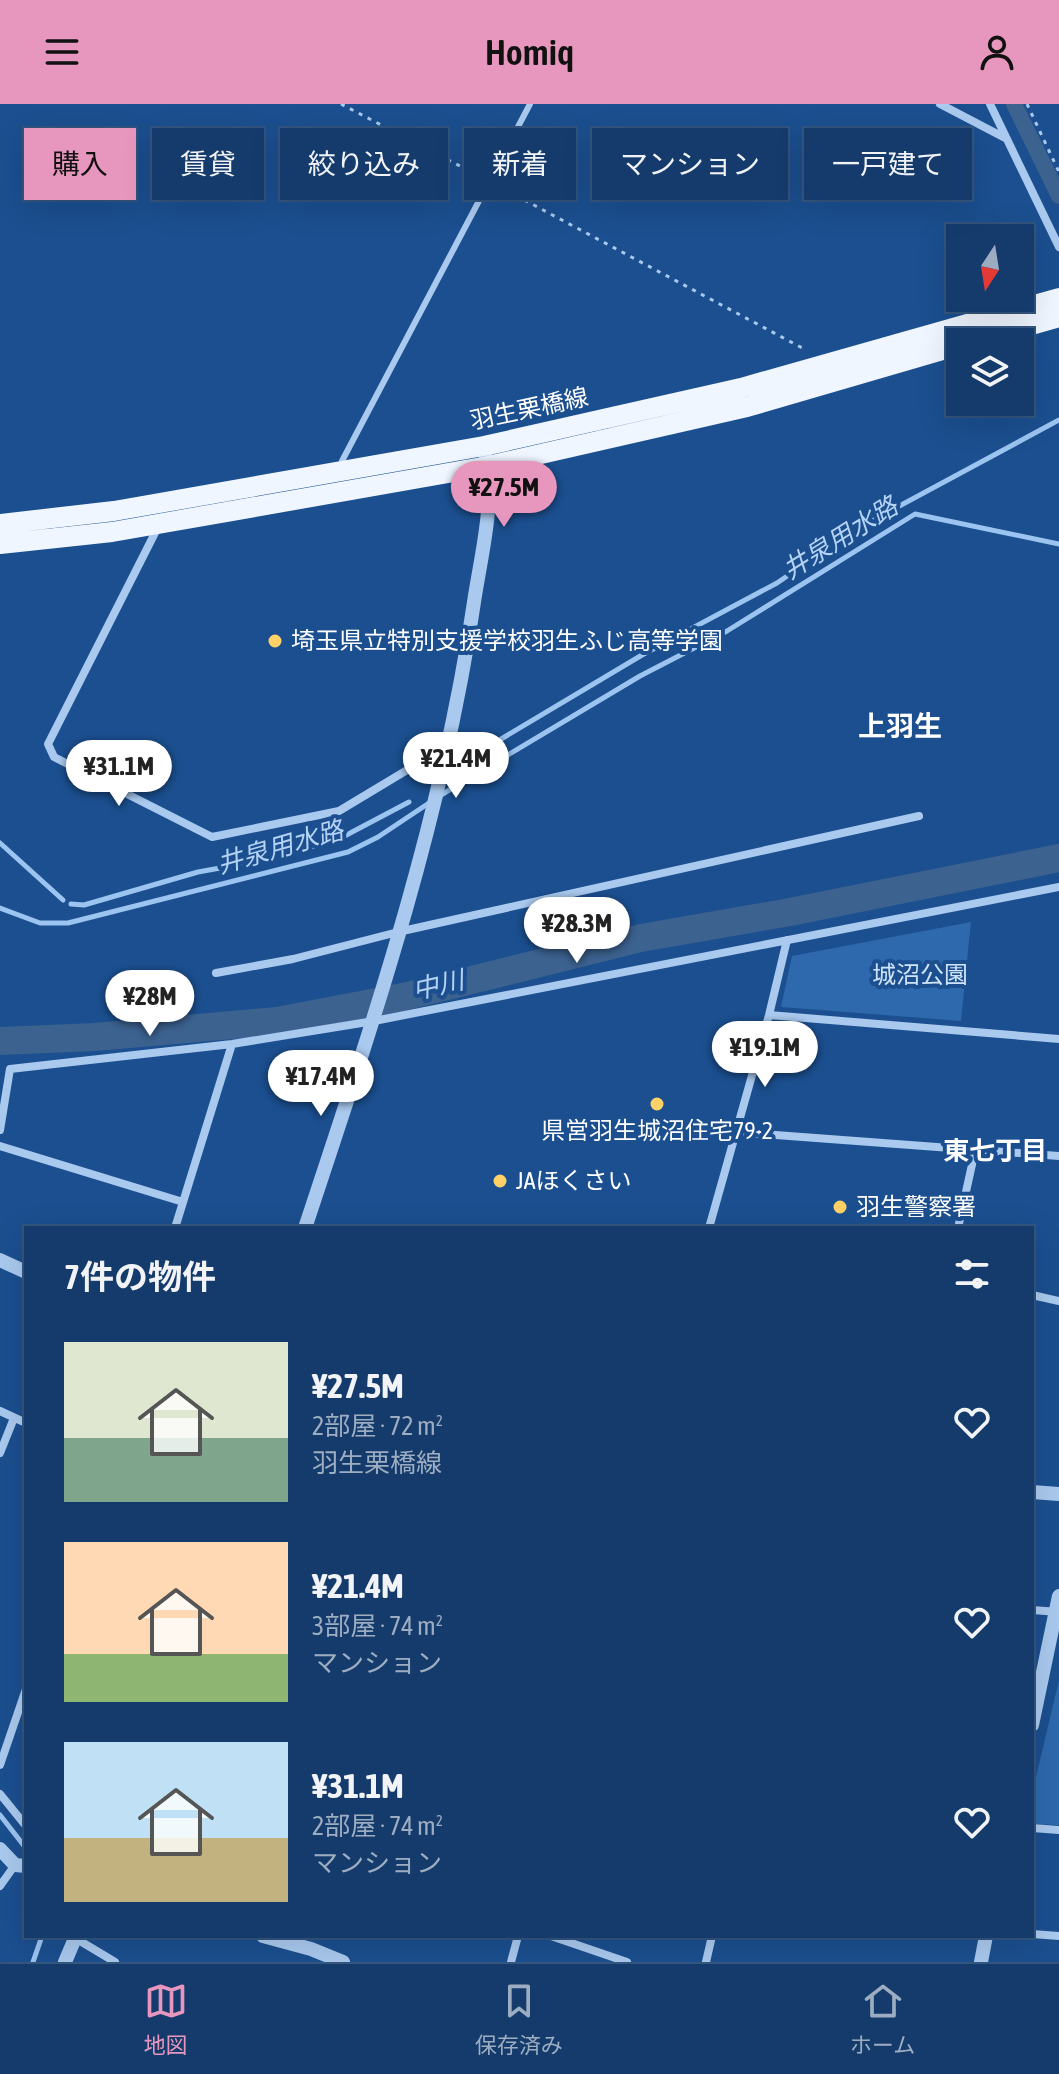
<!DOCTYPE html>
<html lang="ja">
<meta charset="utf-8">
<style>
body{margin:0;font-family:"Asap Condensed","Noto Sans JP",sans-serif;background:#1d4271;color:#f1f3f6;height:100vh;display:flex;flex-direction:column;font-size:30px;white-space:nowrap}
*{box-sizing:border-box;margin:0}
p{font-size:26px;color:#9dadc1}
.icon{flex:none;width:44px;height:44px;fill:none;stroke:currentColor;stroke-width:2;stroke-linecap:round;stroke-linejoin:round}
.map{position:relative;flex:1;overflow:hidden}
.details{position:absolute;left:24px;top:1122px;width:1010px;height:712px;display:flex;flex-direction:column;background:#143b6b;border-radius:0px;box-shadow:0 8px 32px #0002,0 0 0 2px #33557e}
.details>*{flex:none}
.hud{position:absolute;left:24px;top:24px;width:1012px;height:72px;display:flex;gap:16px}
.needle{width:52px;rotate:192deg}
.controls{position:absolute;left:946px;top:120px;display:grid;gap:16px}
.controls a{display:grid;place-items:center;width:88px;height:88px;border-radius:0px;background:#143b6b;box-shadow:0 8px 32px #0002,0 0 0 2px #33557e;font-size:40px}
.price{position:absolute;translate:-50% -68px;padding:0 18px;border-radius:28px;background:#fff;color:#222;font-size:26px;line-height:52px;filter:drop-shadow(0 2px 4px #0008)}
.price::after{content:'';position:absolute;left:50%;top:48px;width:24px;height:18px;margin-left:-12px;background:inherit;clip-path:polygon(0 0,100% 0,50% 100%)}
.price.current{background:#e797bd;color:#111}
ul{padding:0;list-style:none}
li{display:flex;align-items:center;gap:24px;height:200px;padding:0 40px}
li span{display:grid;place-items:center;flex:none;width:224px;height:160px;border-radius:0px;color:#555}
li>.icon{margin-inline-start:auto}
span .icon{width:96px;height:96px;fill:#fffc;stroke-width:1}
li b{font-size:34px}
h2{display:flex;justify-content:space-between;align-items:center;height:96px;padding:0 40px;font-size:34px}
.chip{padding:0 28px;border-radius:0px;background:#143b6b;box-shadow:0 8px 32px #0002,0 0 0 2px #33557e;font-size:28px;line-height:72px}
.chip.current{background:#e797bd;color:#111}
header{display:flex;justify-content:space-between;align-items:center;height:104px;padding:0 40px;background:#e797bd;color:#111;font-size:36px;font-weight:600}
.menu{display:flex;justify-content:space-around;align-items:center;height:112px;border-top:2px solid #33557e;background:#143b6b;font-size:22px;color:#9dadc1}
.menu a{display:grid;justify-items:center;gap:4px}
.menu .current{color:#e797bd}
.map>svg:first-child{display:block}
.green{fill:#2e69ad}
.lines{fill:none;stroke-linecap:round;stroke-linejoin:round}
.stream{stroke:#9cc4f0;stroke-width:5}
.canal{stroke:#3c6290;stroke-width:16}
.river{stroke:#3c6290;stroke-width:28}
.path{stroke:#a9c9ee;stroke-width:3;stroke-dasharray:4 6;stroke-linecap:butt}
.service{stroke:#a9c9ee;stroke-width:6}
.minor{stroke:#a9c9ee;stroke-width:8}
.tertiary{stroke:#a9c9ee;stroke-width:14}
.primary{stroke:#f0f6ff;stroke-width:20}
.poi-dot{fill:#ffd166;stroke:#1b4f8f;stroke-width:3}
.labels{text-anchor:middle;stroke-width:8;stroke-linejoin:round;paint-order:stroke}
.street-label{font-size:24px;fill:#fff;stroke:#1b4f8f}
.poi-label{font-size:24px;fill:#fff;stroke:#1b4f8f;text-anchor:start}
.park-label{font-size:24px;fill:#cfe3fa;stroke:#1b4f8f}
.water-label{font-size:26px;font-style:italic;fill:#b5d3f5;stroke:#1b4f8f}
.neighbourhood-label{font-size:26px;font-weight:bold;fill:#fff;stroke:#1b4f8f}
.quarter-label{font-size:28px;font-weight:bold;fill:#fff;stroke:#1b4f8f}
</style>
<header><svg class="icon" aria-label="menu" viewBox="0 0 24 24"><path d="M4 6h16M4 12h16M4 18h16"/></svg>Homiq<svg class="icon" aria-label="person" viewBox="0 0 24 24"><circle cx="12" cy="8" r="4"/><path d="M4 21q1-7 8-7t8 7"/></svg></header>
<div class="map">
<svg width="1059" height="1858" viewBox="0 0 1059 1858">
<rect width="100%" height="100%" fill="#1b4f8f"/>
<path class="green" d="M971 818 961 917 781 903 792 852Z
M1059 1576V1721L1032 1720V1690Z"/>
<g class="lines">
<path class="stream" d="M471 653 642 551 777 479 853 427 1059 316
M441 691 640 572 727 527 915 410 1059 440
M0 739 63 796
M71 800 84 801 198 768 248 759 337 736 409 698
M0 804 40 819H68L348 748 378 733 429 699
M0 1711 25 1743
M33 1858 42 1832"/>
<path class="canal" d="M1014 0 1059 92"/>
<path class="river" d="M0 937 95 933 277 917 403 893 641 834 790 808 1059 754"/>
<path class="path" d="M341 0 481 73
M1027 0 1059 68
M498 82 806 246"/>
<path class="service" d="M342 357 530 0"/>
<path class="minor" d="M940 0 1007 35
M990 0 1059 143
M158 423 48 640 54 653 212 733 339 707 447 642
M216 869 293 855 398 828 919 712
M769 911 1059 935
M0 1026 10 965 232 940 374 917 1059 783
M736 1028 1059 1052
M0 1042 183 1098
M175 1124 232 940
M709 1124 769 911 787 836
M958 1124 975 1047
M1032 1191 1059 1197
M0 1307 26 1319
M0 1349 14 1314
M1032 1506 1059 1508
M0 1661 26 1585
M0 1690 26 1722
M1032 1724 1059 1726
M0 1782 15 1761
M1032 1830 1059 1832
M551 1832 627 1858
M75 1834 115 1858
M511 1858 518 1832
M706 1858 712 1832"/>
<path class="tertiary" d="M305 1124C373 919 443 712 474 498 481 451 495 400 486 353
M0 1156 26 1168
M1032 1388 1059 1390
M1032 1621 1059 1492
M0 1745 15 1761 26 1762
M263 1832 311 1845 343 1858
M65 1858 76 1832
M981 1858 986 1832"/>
<path class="primary" d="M972 238 1059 213
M0 420 114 407 484 342 741 284 1059 194
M0 440 112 428 488 362 747 303 960 241"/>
</g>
<g class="poi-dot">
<circle cx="275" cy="537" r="8"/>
<circle cx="657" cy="1000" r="8"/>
<circle cx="500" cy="1077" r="8"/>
<circle cx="840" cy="1103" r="8"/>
</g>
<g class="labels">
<g class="street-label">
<text transform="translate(529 305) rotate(-12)" y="8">羽生栗橋線</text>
</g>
<g class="poi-label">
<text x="291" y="545">埼玉県立特別支援学校羽生ふじ高等学園</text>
<text x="657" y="1035" text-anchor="middle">県営羽生城沼住宅79-2</text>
<text x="516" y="1085">JAほくさい</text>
<text x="856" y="1111">羽生警察署</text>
</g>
<g class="park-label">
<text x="920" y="879">城沼公園</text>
</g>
<g class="water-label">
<text transform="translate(840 434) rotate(-32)" y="9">井泉用水路</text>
<text transform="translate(280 743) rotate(-16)" y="9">井泉用水路</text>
<text transform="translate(438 881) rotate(-13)" y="9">中川</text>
</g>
<g class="neighbourhood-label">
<text x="995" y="1056">東七丁目</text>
</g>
<g class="quarter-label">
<text x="900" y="632">上羽生</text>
</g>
</g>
</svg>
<div class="controls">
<a><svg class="needle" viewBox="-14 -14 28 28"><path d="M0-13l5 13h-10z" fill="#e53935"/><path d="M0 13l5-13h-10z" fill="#9dadc1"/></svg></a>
<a><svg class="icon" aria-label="layers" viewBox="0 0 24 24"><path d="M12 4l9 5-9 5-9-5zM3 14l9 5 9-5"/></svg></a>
</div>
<b class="price current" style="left:504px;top:425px">¥27.5M</b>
<b class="price" style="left:456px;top:696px">¥21.4M</b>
<b class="price" style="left:119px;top:704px">¥31.1M</b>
<b class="price" style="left:577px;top:861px">¥28.3M</b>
<b class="price" style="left:150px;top:934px">¥28M</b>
<b class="price" style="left:765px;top:985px">¥19.1M</b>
<b class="price" style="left:321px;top:1014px">¥17.4M</b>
<div class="hud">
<a class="chip current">購入</a>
<a class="chip">賃貸</a>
<a class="chip">絞り込み</a>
<a class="chip">新着</a>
<a class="chip">マンション</a>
<a class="chip">一戸建て</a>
</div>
<section class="details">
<h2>7件の物件<svg class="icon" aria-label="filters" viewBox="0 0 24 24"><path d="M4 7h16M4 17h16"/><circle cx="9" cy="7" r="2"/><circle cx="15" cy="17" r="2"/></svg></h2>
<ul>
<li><span style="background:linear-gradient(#dfe7d0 60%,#7fa58c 0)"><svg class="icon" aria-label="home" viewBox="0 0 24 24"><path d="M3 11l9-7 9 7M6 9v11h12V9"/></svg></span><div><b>¥27.5M</b><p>2部屋 · 72 m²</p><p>羽生栗橋線</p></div><svg class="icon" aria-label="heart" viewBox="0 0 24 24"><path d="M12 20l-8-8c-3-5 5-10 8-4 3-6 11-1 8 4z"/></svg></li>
<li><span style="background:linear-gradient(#ffd9b3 70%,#8fb573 0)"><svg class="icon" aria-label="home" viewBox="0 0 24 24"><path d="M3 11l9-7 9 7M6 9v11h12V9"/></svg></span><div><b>¥21.4M</b><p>3部屋 · 74 m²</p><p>マンション</p></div><svg class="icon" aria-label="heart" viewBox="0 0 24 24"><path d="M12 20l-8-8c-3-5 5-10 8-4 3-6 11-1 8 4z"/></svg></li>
<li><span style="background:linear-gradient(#bfe0f5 60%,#c2b280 0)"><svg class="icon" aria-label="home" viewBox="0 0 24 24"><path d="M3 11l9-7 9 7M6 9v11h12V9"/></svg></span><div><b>¥31.1M</b><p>2部屋 · 74 m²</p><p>マンション</p></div><svg class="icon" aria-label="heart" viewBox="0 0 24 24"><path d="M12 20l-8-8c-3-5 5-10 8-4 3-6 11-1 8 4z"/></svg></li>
</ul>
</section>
</div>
<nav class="menu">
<a class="current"><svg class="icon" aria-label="map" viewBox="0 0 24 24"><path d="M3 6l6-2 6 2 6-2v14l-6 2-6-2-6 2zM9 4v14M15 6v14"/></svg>地図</a>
<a><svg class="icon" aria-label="saved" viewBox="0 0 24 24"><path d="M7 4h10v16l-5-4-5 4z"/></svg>保存済み</a>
<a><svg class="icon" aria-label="home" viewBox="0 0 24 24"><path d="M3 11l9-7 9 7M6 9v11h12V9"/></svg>ホーム</a>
</nav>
